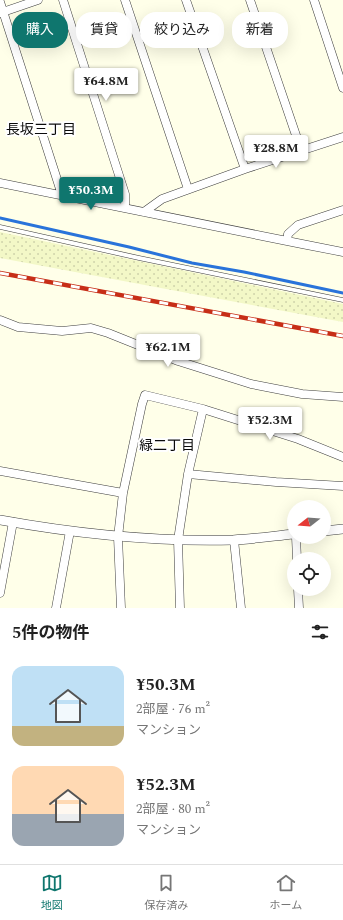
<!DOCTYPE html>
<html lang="ja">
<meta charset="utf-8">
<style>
body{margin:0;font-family:Spectral,"Noto Sans JP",serif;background:#f2f2f2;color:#222;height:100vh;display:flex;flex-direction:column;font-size:15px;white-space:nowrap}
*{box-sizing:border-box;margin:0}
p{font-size:13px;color:#767676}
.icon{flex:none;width:22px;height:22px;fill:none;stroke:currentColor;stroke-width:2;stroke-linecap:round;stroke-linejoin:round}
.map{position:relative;height:608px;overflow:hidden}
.sheet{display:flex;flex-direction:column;background:#fff;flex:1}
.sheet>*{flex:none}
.banner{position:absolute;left:12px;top:12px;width:319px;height:36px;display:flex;gap:8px}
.needle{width:26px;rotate:253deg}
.tools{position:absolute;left:287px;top:500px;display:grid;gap:8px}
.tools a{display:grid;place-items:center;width:44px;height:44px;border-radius:50%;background:#fff;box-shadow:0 4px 16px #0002;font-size:20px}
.price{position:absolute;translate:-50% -34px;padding:0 9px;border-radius:4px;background:#fff;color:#222;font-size:13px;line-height:26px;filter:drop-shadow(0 1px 2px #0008)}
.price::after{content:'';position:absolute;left:50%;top:24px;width:12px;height:9px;margin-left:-6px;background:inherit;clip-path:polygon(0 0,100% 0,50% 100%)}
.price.current{background:#0f766e;color:#fff}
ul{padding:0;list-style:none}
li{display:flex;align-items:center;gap:12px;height:100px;padding:0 12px}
li span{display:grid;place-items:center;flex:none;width:112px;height:80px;border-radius:12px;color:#555}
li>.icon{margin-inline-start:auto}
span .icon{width:48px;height:48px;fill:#fffc;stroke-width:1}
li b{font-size:17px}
h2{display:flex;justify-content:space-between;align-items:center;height:48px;padding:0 12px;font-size:17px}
.tag{padding:0 14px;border-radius:16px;background:#fff;box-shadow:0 4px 16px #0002;font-size:14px;line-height:36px}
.tag.current{background:#0f766e;color:#fff}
.menu{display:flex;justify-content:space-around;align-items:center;height:56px;border-top:1px solid #e0e0e0;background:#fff;font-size:11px;color:#767676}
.menu a{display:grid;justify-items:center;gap:2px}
.menu .current{color:#0f766e}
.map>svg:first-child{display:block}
.farmland{fill:url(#farmland-dots)}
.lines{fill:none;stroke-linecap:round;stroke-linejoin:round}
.stream{stroke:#2973da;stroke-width:3}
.service-casing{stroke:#3e3e3e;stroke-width:5}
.minor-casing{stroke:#3e3e3e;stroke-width:9}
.tertiary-casing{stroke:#3e3e3e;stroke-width:10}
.service{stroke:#fff;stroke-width:4}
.minor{stroke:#fff;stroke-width:8}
.tertiary{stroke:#fff;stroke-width:9}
.rail-casing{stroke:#c72e17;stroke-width:4.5}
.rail{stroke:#fff;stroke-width:3;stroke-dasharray:9;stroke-linecap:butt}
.labels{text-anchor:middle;stroke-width:4;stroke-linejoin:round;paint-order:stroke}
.neighbourhood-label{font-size:14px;fill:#0b0b0b;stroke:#fff}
</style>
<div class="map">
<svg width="343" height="608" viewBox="0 0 343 608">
<defs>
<pattern id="farmland-dots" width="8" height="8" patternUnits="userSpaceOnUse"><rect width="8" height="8" fill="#f3f8c7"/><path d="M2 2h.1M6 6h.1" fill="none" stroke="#cfd3aa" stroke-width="1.8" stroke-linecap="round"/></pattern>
</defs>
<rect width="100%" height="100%" fill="#ffffe9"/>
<path class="farmland" d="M0 232 343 304V322L0 258Z"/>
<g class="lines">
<path class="stream" d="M0 218 129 247 192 263 244 272 343 293"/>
<defs>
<path id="service" d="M0 227 139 258 343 300"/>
<path id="minor" d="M63 0 125 194V208
M125 0 188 189
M186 0 245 169
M250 0 301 150
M314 0 343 88
M0 2 62 195
M0 13 38 0
M0 183 302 244 343 252
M144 212 162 199 245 169 343 137
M287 241 288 234 298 225 343 210
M0 320 18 327 62 331 91 328 108 333 178 361 251 384 302 394 343 397
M203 409 298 439 343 457
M0 471 123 493
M296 537 297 559
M234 540 241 608
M298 589 299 608
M0 593 13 522
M56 608 70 531
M121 608 118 537 123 493 142 404 145 395 203 409 188 474 276 482 343 486
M180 608 178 540 188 474"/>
<path id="tertiary" d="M0 520C77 534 155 542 233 540 253 539 274 536 294 534
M324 531 343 529"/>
</defs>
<use href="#service" class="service-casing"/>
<use href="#minor" class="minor-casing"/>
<use href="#tertiary" class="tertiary-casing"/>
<use href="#service" class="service"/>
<use href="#minor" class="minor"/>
<use href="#tertiary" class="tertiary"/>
<defs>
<path id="rail" d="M0 273 343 336"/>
</defs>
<use href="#rail" class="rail-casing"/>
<use href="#rail" class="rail"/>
</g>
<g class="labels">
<g class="neighbourhood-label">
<text x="41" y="134">長坂三丁目</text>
<text x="167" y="450">緑二丁目</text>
</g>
</g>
</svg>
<div class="tools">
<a><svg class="needle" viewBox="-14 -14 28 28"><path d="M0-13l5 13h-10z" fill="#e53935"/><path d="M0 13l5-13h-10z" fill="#767676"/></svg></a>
<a><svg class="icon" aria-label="locate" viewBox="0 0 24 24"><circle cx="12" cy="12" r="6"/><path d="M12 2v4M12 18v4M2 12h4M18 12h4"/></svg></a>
</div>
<b class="price" style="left:106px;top:102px">¥64.8M</b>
<b class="price" style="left:276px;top:169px">¥28.8M</b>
<b class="price current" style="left:91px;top:211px">¥50.3M</b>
<b class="price" style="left:168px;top:368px">¥62.1M</b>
<b class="price" style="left:270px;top:441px">¥52.3M</b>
<div class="banner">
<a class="tag current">購入</a>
<a class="tag">賃貸</a>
<a class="tag">絞り込み</a>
<a class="tag">新着</a>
</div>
</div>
<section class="sheet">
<h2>5件の物件<svg class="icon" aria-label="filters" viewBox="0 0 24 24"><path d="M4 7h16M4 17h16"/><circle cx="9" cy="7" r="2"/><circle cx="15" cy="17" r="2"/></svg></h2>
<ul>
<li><span style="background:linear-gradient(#bfe0f5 75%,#c2b280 0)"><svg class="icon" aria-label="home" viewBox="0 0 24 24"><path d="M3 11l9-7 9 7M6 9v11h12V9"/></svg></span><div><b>¥50.3M</b><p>2部屋 · 76 m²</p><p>マンション</p></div></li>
<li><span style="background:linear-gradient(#ffd9b3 60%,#9aa5b1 0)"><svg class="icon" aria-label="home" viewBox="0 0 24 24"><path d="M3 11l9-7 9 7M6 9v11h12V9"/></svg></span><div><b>¥52.3M</b><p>2部屋 · 80 m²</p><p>マンション</p></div></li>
</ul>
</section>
<nav class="menu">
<a class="current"><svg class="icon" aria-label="map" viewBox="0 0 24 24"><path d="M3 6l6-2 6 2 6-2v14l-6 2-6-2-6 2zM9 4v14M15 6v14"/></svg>地図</a>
<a><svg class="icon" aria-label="saved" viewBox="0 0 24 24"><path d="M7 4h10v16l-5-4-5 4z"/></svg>保存済み</a>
<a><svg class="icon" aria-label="home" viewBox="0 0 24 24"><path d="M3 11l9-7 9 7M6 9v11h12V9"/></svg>ホーム</a>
</nav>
